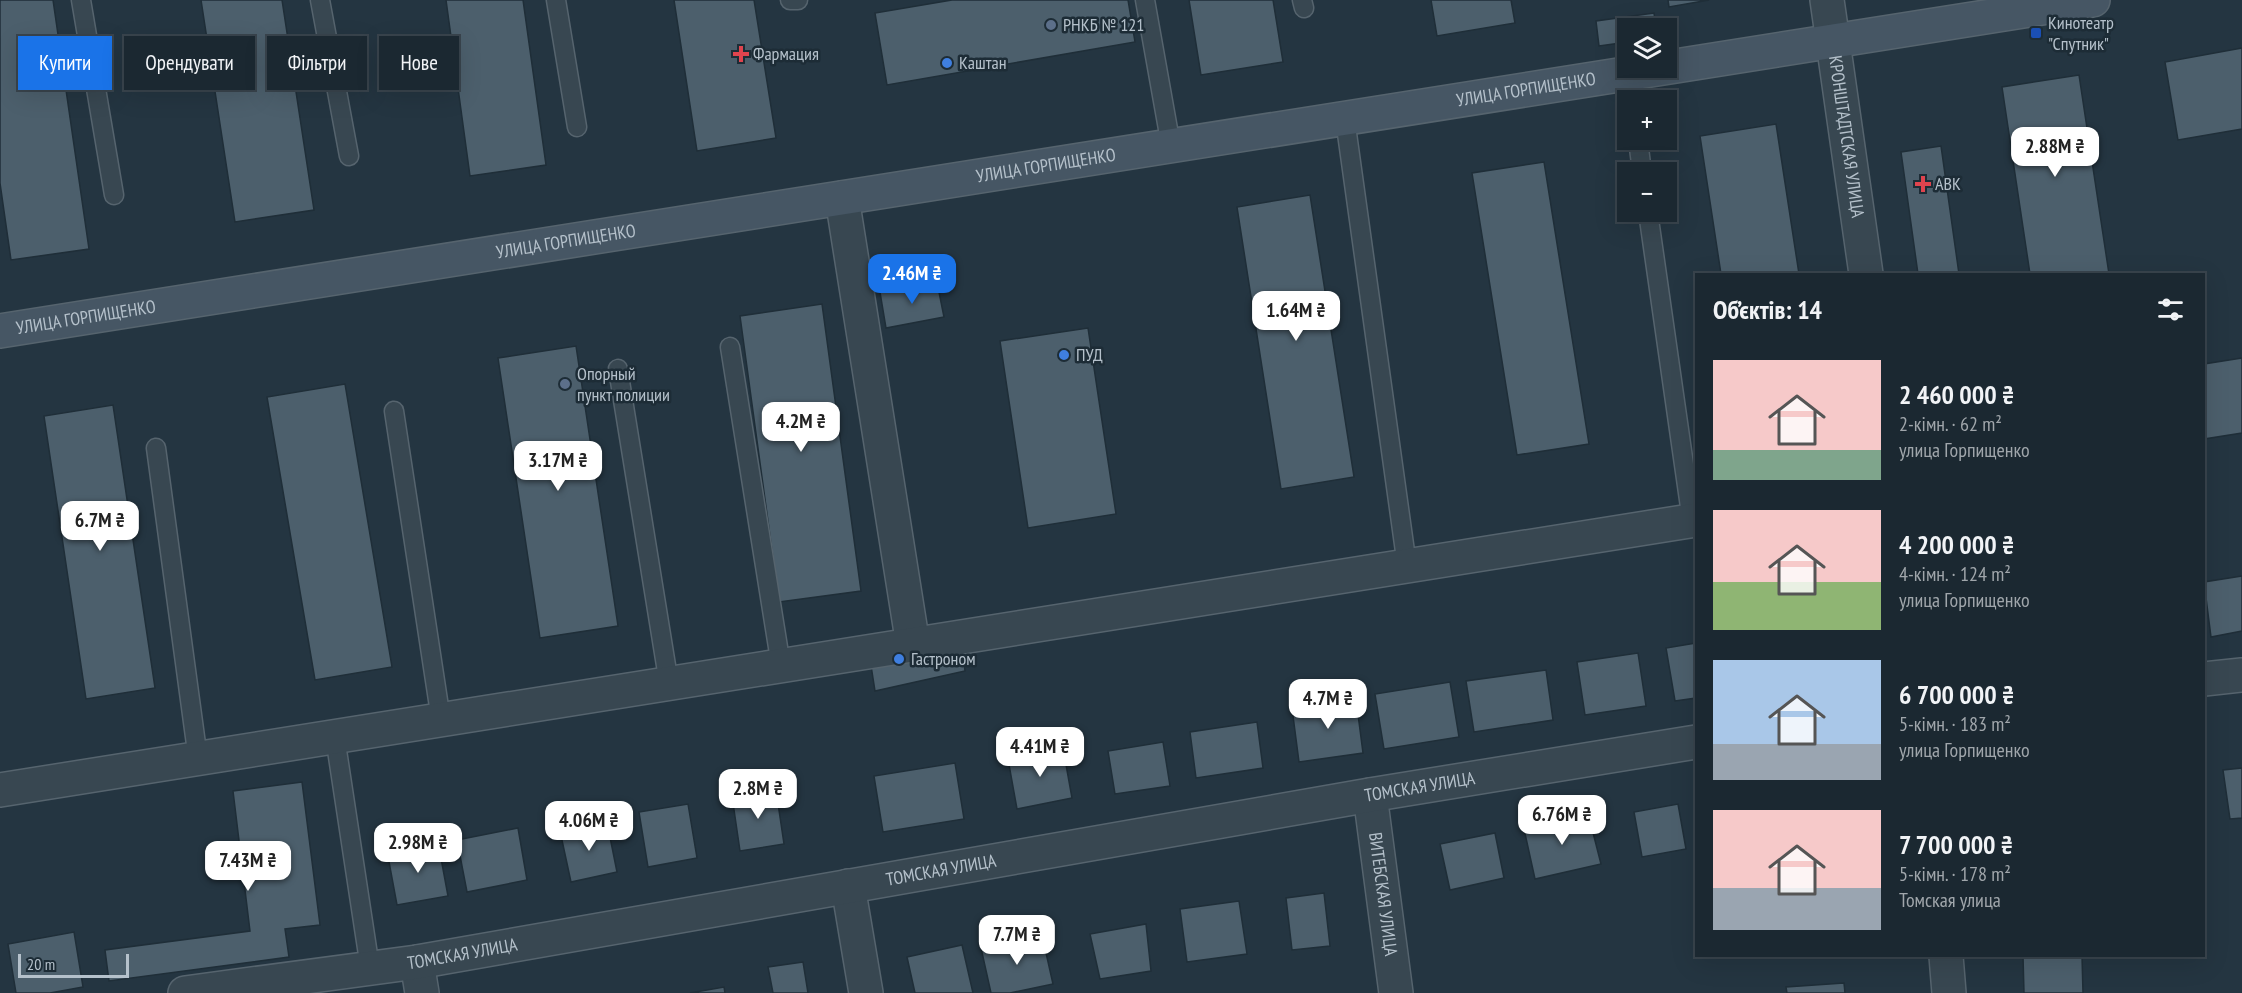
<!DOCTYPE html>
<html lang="uk">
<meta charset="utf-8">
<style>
body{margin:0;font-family:"PT Sans Narrow",sans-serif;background:#28343d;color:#f1f3f6;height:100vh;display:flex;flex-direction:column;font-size:22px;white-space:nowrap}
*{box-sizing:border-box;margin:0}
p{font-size:20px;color:#a0a6ab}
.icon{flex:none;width:33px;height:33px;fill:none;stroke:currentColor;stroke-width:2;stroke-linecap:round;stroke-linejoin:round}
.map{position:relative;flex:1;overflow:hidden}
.drawer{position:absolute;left:1695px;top:273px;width:510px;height:684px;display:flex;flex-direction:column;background:#1b2831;border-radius:0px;box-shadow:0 6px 24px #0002,0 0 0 2px #39444d}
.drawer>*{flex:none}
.top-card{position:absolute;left:18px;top:36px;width:570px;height:54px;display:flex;gap:12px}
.tools{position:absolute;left:1617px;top:18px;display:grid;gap:12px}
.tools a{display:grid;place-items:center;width:60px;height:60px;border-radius:0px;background:#1b2831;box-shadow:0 6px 24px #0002,0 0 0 2px #39444d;font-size:30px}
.scale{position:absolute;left:18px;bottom:15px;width:111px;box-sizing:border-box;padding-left:6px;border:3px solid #b5c1cb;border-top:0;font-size:16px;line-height:21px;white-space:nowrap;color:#b5c1cb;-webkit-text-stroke:4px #1d2c36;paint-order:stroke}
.price{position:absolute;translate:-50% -51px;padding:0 14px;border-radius:12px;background:#fff;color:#222;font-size:20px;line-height:39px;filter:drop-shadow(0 2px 3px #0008)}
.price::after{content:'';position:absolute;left:50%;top:36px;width:18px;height:14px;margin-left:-9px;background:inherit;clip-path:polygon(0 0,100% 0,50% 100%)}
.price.selected{background:#1a73e8;color:#fff}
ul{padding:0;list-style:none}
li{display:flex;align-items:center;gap:18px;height:150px;padding:0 18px}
li span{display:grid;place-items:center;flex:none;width:168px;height:120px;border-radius:0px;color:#555}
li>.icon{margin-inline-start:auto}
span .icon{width:72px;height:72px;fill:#fffc;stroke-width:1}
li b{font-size:26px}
h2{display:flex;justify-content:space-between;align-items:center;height:72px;padding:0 18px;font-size:26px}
.pill{padding:0 21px;border-radius:0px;background:#1b2831;box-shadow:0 6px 24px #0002,0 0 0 2px #39444d;font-size:21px;line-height:54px}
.pill.selected{background:#1a73e8;color:#fff}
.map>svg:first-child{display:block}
.building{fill:#4c5f6c;stroke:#1f2e38;stroke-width:1.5}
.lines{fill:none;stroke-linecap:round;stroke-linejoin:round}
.lane-casing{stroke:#56646e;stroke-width:21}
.street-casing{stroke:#56646e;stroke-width:36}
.secondary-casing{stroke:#56646e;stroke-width:36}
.lane{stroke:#384751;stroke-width:18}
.street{stroke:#384751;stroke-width:33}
.secondary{stroke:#465664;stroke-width:33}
.service-dot{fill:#5c6f8a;stroke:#1d2c36;stroke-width:2}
.transit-dot{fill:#1a4fb4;stroke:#1d2c36;stroke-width:2}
.health-dot{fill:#e0444e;stroke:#1d2c36;stroke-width:2}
.shop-dot{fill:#3f7fe0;stroke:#1d2c36;stroke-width:2}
.labels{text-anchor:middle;stroke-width:5;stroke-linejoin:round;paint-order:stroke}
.poi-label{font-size:18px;fill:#b5c1cb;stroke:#1d2c36;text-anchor:start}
.street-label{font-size:18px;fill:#b5c1cb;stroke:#1d2c36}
</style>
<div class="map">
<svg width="2242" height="993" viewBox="0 0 2242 993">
<rect width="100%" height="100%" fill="#243541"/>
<path class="building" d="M0 0H53L89 249 11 260 0 183Z
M201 0H282L314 210 235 222Z
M446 0H523L546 165 470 176Z
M674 0H754L776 138 697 151Z
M952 0H1128L1135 42 887 85 875 13Z
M1189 0H1273L1283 62 1201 75Z
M1431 0H1511L1515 23 1437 36Z
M1668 0H1709L1669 7Z
M1654 13 1656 28H1628V42L1599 46 1596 21Z
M2242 48V129L2178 140 2165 62Z
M2079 75 2109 274H2030L2002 87Z
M1776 124 1799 274H1721L1700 136Z
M1941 146 1959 274H1918L1901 152Z
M1544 162 1589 444 1517 455 1472 173Z
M1310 195 1354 477 1281 489 1237 207Z
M937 282 944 317 886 328 880 292Z
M822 304 861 591 779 602 740 316Z
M1088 328 1116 514 1028 528 1000 341Z
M576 346 618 626 540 638 498 358Z
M2242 358V433L2204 439V364Z
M345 384 392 667 315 680 267 397Z
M113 405 155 688 86 699 44 416Z
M2242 576V631L2211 637 2204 582Z
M961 641 965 671 875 691 870 659Z
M1696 643V698L1675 701 1666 648Z
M1638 653 1646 706 1585 715 1577 662Z
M1546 670 1553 720 1474 732 1466 681Z
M1450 682 1459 737 1384 749 1375 694Z
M1356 699 1363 753 1299 762 1292 708Z
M1257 722 1263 768 1196 778 1190 732Z
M1163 742 1170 786 1115 794 1108 751Z
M1063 748 1072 798 1017 809 1008 759Z
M955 763 964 819 883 832 874 776Z
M2242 768V818L2230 819 2223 770Z
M302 782 320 925 285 929 289 957 109 981 105 950 250 931 233 791Z
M776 790 784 844 740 851 732 796Z
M688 804 697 858 648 867 639 812Z
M1678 804 1686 849 1642 857 1634 812Z
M1588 813 1601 864 1535 879 1524 829Z
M607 822 617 872 571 882 560 831Z
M518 828 527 880 467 892 457 840Z
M1495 833 1504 878 1450 890 1440 844Z
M438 842 448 896 397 905 387 851Z
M1324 893 1330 946 1292 950 1286 898Z
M1239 901 1247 954 1187 962 1180 909Z
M1146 924 1151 971 1100 979 1090 934Z
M74 932 83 987 50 993H16L8 944Z
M1042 935 1053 984 1010 993H991L981 948Z
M962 945 973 993H915L907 957Z
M2023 956H2082L2083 993H2024Z
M803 962 808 993H773L768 967Z
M1844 983 1845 993H1787L1786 987Z
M724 987 725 993H690Z"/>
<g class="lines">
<defs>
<path id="lane" d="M81 0 114 195
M320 0 349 156
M556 0 577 127
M790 0H798
M1145 0 1171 146
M1302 0 1304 8
M1628 74 1632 100
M1345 119 1407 566
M1638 140 1642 172
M1648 212 1692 521
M730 347 781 666
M618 369 669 684
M394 411 441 720
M156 448 198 759
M335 737 370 968"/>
<g id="street">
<path id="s1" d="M1827 0 1866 274"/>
<path d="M842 198 913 645"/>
<path d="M2204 679 2242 675"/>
<path d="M0 790 1696 520"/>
<path id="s2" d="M1370 795 1396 993"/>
<path d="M848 886 866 993"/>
<path d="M1946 956 1949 993"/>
<path d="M417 962 422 993"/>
<path id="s3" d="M185 993 417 962 1370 795 1696 742"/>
</g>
<g id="secondary">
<path id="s4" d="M0 331 2093 0"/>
</g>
</defs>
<use href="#lane" class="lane-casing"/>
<use href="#street" class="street-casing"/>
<use href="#secondary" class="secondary-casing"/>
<use href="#lane" class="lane"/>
<use href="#street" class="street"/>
<use href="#secondary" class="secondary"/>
</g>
<g class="service-dot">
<circle cx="1051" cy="25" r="6"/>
<circle cx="565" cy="384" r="6"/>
</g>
<rect class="transit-dot" x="2030" y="27" width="12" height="12" rx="3"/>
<g class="health-dot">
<path d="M738 45h6v6h6v6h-6v6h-6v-6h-6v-6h6z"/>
<path d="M1920 175h6v6h6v6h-6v6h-6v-6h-6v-6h6z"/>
</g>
<g class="shop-dot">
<circle cx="947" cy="63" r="6"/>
<circle cx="1064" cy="355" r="6"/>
<circle cx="899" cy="659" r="6"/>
</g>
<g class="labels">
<g class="poi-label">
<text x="2048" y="29">Кинотеатр<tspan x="2048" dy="21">"Спутник"</tspan></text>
<text x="1063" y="31">РНКБ № 121</text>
<text x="753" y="60">Фармация</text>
<text x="959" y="69">Каштан</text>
<text x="1935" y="190">АВК</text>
<text x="1076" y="361">ПУД</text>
<text x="577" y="380">Опорный<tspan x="577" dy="21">пункт полиции</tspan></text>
<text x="911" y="665">Гастроном</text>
</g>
<g class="street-label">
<text dy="6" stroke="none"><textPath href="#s4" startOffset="1545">УЛИЦА ГОРПИЩЕНКО</textPath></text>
<text dy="6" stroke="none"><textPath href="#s1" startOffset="138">КРОНШТАДТСКАЯ УЛИЦА</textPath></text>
<text dy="6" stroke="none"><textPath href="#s4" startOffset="1059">УЛИЦА ГОРПИЩЕНКО</textPath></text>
<text dy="6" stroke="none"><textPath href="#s4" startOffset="573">УЛИЦА ГОРПИЩЕНКО</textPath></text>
<text dy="6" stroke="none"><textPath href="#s4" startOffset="87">УЛИЦА ГОРПИЩЕНКО</textPath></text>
<text dy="6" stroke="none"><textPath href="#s3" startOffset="1252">ТОМСКАЯ УЛИЦА</textPath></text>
<text dy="6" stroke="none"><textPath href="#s3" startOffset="766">ТОМСКАЯ УЛИЦА</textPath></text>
<text dy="6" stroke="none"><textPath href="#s2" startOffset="100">ВИТЕБСКАЯ УЛИЦА</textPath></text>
<text dy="6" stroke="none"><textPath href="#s3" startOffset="280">ТОМСКАЯ УЛИЦА</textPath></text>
</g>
</g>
</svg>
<div class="tools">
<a><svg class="icon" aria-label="layers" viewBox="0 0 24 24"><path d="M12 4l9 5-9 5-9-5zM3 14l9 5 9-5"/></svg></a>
<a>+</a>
<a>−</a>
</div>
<div class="scale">20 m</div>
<b class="price" style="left:2055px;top:178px">2.88M ₴</b>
<b class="price selected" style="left:912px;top:305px">2.46M ₴</b>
<b class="price" style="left:1296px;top:342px">1.64M ₴</b>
<b class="price" style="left:801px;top:453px">4.2M ₴</b>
<b class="price" style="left:558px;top:492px">3.17M ₴</b>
<b class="price" style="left:100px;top:552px">6.7M ₴</b>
<b class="price" style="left:1328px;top:730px">4.7M ₴</b>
<b class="price" style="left:1040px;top:778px">4.41M ₴</b>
<b class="price" style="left:758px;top:820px">2.8M ₴</b>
<b class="price" style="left:1562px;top:846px">6.76M ₴</b>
<b class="price" style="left:589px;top:852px">4.06M ₴</b>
<b class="price" style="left:418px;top:874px">2.98M ₴</b>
<b class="price" style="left:248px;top:892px">7.43M ₴</b>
<b class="price" style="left:1017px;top:966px">7.7M ₴</b>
<div class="top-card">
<a class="pill selected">Купити</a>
<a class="pill">Орендувати</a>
<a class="pill">Фільтри</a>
<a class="pill">Нове</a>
</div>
<section class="drawer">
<h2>Об’єктів: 14<svg class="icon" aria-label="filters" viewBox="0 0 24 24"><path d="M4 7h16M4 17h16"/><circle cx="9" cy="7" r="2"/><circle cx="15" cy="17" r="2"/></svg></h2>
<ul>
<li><span style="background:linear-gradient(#f6c9c9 75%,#7fa58c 0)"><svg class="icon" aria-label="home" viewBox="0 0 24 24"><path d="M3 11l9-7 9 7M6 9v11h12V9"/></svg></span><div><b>2 460 000 ₴</b><p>2-кімн. · 62 m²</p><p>улица Горпищенко</p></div></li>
<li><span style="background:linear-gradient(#f6c9c9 60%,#8fb573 0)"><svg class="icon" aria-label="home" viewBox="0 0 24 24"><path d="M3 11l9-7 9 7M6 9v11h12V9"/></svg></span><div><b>4 200 000 ₴</b><p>4-кімн. · 124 m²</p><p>улица Горпищенко</p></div></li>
<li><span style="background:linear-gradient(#a9c7e8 70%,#9aa5b1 0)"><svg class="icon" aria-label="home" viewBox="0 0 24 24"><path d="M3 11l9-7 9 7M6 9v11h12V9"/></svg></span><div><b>6 700 000 ₴</b><p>5-кімн. · 183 m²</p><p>улица Горпищенко</p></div></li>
<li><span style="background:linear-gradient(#f6c9c9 65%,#9aa5b1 0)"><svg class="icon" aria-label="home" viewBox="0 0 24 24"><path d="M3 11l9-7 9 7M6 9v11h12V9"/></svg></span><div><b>7 700 000 ₴</b><p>5-кімн. · 178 m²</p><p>Томская улица</p></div></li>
</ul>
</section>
</div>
